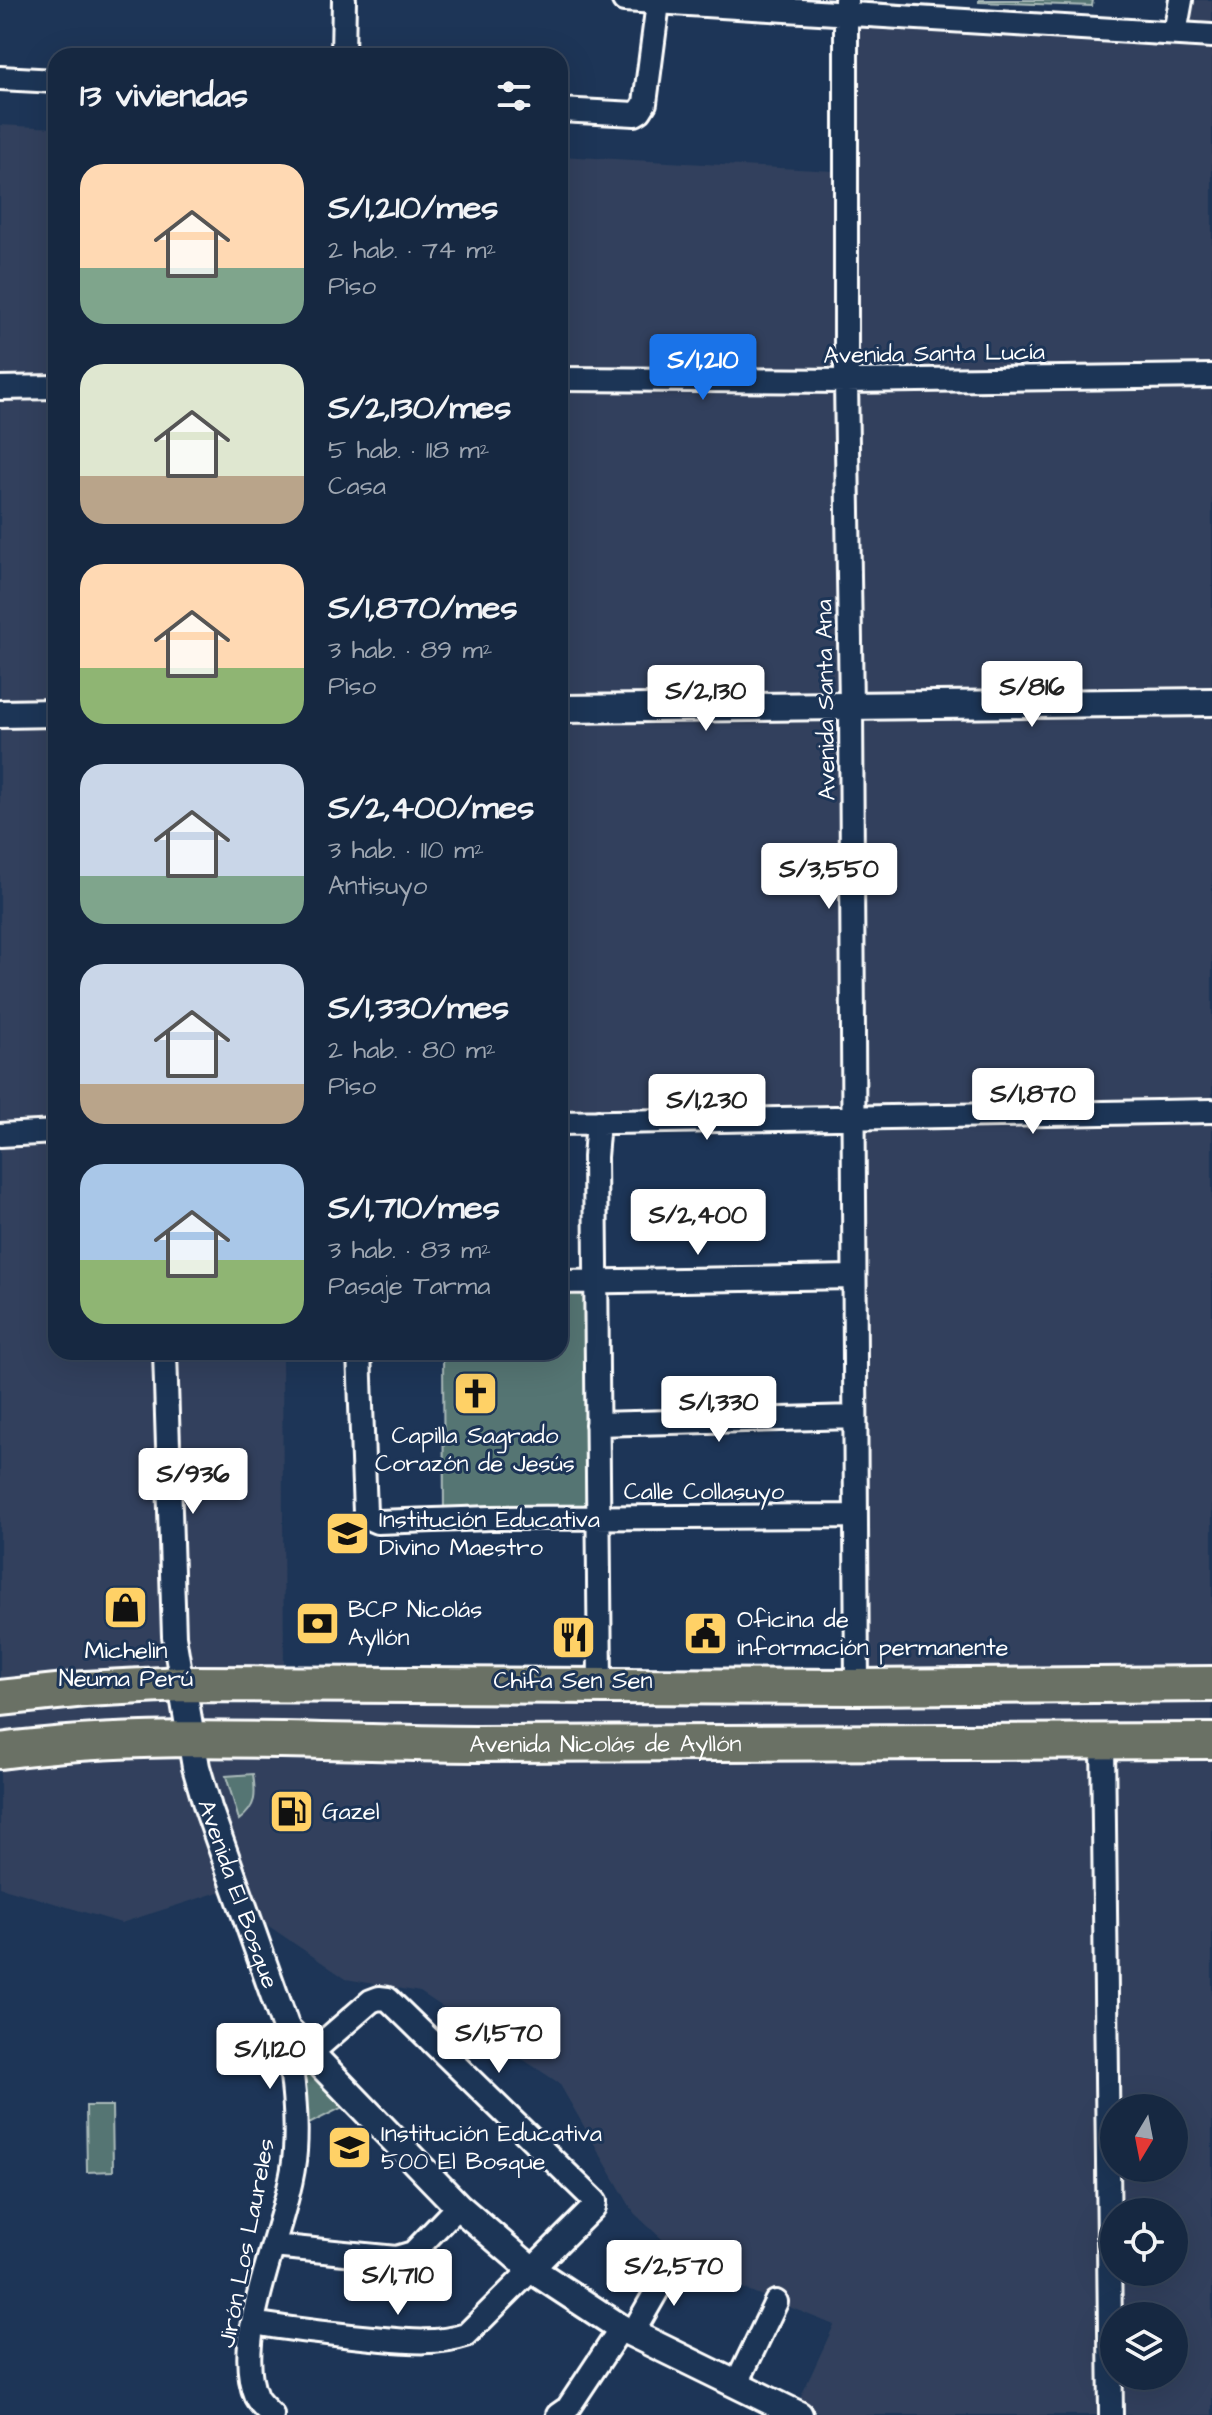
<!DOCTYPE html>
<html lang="es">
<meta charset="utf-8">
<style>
body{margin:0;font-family:"Architects Daughter",sans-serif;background:#1f3048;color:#f1f3f6;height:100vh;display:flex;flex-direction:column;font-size:30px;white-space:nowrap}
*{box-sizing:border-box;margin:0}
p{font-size:26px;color:#9ea6b1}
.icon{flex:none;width:44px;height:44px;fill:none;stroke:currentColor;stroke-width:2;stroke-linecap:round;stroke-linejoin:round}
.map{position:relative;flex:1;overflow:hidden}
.panel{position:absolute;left:48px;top:48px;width:520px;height:1312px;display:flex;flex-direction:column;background:#162841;border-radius:24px;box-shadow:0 8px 32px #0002,0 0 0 2px #35445a}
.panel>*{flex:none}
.needle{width:52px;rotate:190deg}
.buttons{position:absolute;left:1100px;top:2094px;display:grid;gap:16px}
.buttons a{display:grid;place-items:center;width:88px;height:88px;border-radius:50%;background:#162841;box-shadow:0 8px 32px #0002,0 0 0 2px #35445a;font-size:40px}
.price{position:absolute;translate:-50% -68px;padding:0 18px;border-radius:8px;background:#fff;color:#222;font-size:26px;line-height:52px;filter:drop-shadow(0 2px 4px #0008)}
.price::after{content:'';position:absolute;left:50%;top:48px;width:24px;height:18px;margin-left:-12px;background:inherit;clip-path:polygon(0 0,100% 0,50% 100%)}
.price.selected{background:#1a73e8;color:#fff}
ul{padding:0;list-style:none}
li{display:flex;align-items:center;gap:24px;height:200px;padding:0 32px}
li span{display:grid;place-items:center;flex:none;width:224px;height:160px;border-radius:24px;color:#555}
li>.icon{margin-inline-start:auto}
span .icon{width:96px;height:96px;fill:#fffc;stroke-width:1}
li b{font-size:34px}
h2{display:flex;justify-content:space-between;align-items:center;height:96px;padding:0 32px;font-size:34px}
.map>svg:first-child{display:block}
.built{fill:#31415d;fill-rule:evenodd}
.green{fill:#557473;stroke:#aabab9;stroke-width:2}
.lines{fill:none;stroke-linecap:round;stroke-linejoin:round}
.minor-casing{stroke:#fff;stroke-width:28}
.tertiary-casing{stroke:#fff;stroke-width:32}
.primary-casing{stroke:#fff;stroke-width:40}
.minor{stroke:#1d3557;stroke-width:22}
.tertiary{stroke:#1d3557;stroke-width:26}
.primary{stroke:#6b7165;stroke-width:34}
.labels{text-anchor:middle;stroke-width:6;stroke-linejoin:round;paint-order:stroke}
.street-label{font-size:24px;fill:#fff;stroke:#1d3557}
.poi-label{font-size:24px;fill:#fff;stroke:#1d3557;text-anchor:start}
</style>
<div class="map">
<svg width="1212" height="2415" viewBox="0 0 1212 2415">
<rect width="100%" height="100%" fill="#1d3557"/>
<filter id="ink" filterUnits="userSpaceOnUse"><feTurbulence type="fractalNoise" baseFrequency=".0125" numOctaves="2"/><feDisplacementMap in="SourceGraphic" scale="16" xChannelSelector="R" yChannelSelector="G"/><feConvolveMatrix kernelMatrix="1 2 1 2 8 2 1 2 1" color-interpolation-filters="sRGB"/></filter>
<g filter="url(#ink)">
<path class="built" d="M1190 0H1212V2415H823L798 2403 834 2325 693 2268 634 2213 559 2083 420 1992 346 1979 219 1892 121 1923 0 1887V125L56 128V1352H282L284 1672 870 1667 864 1107 560 1114V156L834 171 853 26 1163 42ZM1114 2108H1174V2168H1114ZM1114 2212H1174V2272H1114ZM1114 2316H1174V2376H1114Z"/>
<path class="green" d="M979 0H1093L1092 6 979 2Z
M560 1289H593L595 1516 444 1517 443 1352H560Z
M253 1774C256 1795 257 1806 239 1820L226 1776Z
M301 2049 347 2105 305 2126Z
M86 2106H112L113 2171 87 2172Z"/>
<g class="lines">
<defs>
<path id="minor" d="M624 0 1212 36
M846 0V381L851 706 857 1687
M1175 33 1181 0
M343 56 344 0
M0 78 56 81
M560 110 635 114 640 111 645 103 658 3
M560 379 846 381 1212 376
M0 388 56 387
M598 1122 595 1157 600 1686
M560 1123 1212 1111
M0 1135 56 1132
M560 1282 854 1277
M165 1352 174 1636 182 1684
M359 1352 365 1513 370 1519 377 1522 491 1518 855 1516
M597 1424 855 1417
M1103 1741 1111 2415
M273 2246 396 2258 413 2253 458 2206
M253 2323C293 2330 332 2334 372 2338 405 2341 435 2345 466 2335L594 2207 595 2201 388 1999 379 1998 371 2001 310 2054
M632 2334 675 2259
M736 2385 776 2302
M272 2415C267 2410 259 2403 256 2397 229 2333 291 2221 295 2151 298 2110 291 2068 286 2028
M558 2415 568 2408 621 2328"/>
<g id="tertiary">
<path d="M560 709 1212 702"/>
<path d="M0 714 56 713"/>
<path id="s1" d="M182 1684 196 1767 208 1808 286 2028 458 2206 531 2269 621 2328 799 2415"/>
</g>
<g id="primary">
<path d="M0 1698 85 1689 182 1684 857 1687 1212 1684"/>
<path id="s2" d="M0 1751C157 1730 317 1743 475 1744 720 1744 966 1741 1212 1741"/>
</g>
</defs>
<use href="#minor" class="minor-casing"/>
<use href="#tertiary" class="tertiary-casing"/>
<use href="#primary" class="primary-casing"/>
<use href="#minor" class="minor"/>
<use href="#tertiary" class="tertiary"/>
<use href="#primary" class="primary"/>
</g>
</g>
<defs>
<symbol id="church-square" viewBox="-11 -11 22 22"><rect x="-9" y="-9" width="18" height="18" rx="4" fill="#ffd166" stroke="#1d3557"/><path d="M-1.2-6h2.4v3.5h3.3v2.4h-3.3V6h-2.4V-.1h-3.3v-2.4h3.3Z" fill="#111"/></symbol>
<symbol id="school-square" viewBox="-11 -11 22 22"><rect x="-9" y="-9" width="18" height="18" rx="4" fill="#ffd166" stroke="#1d3557"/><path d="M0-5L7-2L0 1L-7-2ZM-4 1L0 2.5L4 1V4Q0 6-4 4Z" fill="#111"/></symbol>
<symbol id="shop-square" viewBox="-11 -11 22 22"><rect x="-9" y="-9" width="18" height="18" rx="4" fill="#ffd166" stroke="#1d3557"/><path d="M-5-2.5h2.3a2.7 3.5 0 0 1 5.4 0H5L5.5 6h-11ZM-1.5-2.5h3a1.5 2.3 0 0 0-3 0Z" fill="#111"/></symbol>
<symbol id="bank-square" viewBox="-11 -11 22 22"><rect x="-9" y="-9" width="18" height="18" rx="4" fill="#ffd166" stroke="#1d3557"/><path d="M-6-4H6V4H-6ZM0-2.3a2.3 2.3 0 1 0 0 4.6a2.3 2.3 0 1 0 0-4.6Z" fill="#111"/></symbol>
<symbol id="civic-square" viewBox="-11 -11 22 22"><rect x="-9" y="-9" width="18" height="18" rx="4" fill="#ffd166" stroke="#1d3557"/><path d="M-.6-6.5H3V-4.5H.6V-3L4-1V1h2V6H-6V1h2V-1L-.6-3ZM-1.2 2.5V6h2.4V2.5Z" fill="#111"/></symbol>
<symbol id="restaurant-square" viewBox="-11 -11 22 22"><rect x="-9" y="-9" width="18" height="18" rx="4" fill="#ffd166" stroke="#1d3557"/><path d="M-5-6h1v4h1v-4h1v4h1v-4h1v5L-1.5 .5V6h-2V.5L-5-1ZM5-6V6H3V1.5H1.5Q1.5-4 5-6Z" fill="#111"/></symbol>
<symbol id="fuel-square" viewBox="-11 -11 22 22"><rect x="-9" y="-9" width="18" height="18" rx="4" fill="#ffd166" stroke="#1d3557"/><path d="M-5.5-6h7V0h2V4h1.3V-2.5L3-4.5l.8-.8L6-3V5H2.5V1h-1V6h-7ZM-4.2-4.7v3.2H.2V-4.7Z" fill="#111"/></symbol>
</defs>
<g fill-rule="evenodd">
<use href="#church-square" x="450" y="1368" width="51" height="51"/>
<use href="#school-square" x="322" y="1508" width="51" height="51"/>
<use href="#shop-square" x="100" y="1582" width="51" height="51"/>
<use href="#bank-square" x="292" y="1598" width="51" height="51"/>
<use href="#civic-square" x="680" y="1608" width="51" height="51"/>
<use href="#restaurant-square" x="548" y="1612" width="51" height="51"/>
<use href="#fuel-square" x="266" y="1786" width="51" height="51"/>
<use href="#school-square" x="324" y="2122" width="51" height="51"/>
</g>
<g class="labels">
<g class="street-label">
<text transform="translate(934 353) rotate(-1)" y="8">Avenida Santa Lucía</text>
<text transform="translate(825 700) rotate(-91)" y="8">Avenida Santa Ana</text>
<text x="704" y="1499">Calle Collasuyo</text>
<text dy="8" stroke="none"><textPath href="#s2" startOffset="606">Avenida Nicolás de Ayllón</textPath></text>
<text dy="8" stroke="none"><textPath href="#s1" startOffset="218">Avenida El Bosque</textPath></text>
<text transform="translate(246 2243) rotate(-79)" y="8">Jirón Los Laureles</text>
</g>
<g class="poi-label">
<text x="475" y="1443" text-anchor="middle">Capilla Sagrado<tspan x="475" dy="28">Corazón de Jesús</tspan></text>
<text x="379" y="1527">Institución Educativa<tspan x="379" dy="28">Divino Maestro</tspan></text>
<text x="348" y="1617">BCP Nicolás<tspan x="348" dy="28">Ayllón</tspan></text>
<text x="737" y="1627">Oficina de<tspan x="737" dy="28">información permanente</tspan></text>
<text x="126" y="1658" text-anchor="middle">Michelin<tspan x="126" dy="28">Neuma Perú</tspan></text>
<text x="573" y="1688" text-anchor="middle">Chifa Sen Sen</text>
<text x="322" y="1819">Gazel</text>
<text x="381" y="2141">Institución Educativa<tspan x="381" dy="28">500 El Bosque</tspan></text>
</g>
</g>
</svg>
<div class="buttons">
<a><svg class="needle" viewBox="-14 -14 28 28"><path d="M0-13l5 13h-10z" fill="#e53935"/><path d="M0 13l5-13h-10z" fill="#9ea6b1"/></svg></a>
<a><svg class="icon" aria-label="locate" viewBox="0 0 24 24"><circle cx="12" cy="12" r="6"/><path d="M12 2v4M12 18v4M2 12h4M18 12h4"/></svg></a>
<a><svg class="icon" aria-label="layers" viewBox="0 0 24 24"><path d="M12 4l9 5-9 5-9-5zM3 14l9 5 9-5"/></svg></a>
</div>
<b class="price selected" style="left:703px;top:402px">S/1,210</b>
<b class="price" style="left:1032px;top:729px">S/816</b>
<b class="price" style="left:706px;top:733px">S/2,130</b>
<b class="price" style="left:829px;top:911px">S/3,550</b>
<b class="price" style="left:1033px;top:1136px">S/1,870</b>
<b class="price" style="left:707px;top:1142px">S/1,230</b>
<b class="price" style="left:698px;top:1257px">S/2,400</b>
<b class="price" style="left:719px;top:1444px">S/1,330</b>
<b class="price" style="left:193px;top:1516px">S/936</b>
<b class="price" style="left:499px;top:2075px">S/1,570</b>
<b class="price" style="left:270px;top:2091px">S/1,120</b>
<b class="price" style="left:674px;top:2308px">S/2,570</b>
<b class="price" style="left:398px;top:2317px">S/1,710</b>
<section class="panel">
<h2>13 viviendas<svg class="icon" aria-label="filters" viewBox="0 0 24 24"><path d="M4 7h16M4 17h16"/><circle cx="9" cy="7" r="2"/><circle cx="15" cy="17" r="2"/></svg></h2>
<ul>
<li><span style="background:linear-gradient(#ffd9b3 65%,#7fa58c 0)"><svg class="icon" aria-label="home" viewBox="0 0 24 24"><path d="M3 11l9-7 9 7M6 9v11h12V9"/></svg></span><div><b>S/1,210/mes</b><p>2 hab. · 74 m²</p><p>Piso</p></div></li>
<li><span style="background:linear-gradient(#dfe7d0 70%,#b9a48a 0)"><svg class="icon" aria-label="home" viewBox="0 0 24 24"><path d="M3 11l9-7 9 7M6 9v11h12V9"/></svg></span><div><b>S/2,130/mes</b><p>5 hab. · 118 m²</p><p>Casa</p></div></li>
<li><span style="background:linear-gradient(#ffd9b3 65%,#8fb573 0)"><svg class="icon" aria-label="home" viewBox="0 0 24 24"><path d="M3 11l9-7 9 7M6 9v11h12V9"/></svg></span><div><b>S/1,870/mes</b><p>3 hab. · 89 m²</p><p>Piso</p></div></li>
<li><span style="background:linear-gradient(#c9d6e8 70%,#7fa58c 0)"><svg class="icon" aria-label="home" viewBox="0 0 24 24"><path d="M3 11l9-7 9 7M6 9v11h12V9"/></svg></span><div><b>S/2,400/mes</b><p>3 hab. · 110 m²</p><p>Antisuyo</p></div></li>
<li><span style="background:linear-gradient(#c9d6e8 75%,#b9a48a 0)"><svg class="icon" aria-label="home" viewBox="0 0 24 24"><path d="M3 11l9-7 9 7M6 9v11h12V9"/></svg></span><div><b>S/1,330/mes</b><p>2 hab. · 80 m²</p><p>Piso</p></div></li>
<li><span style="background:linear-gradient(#a9c7e8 60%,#8fb573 0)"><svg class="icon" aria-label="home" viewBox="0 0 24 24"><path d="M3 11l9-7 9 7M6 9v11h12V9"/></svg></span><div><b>S/1,710/mes</b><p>3 hab. · 83 m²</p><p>Pasaje Tarma</p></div></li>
</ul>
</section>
</div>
